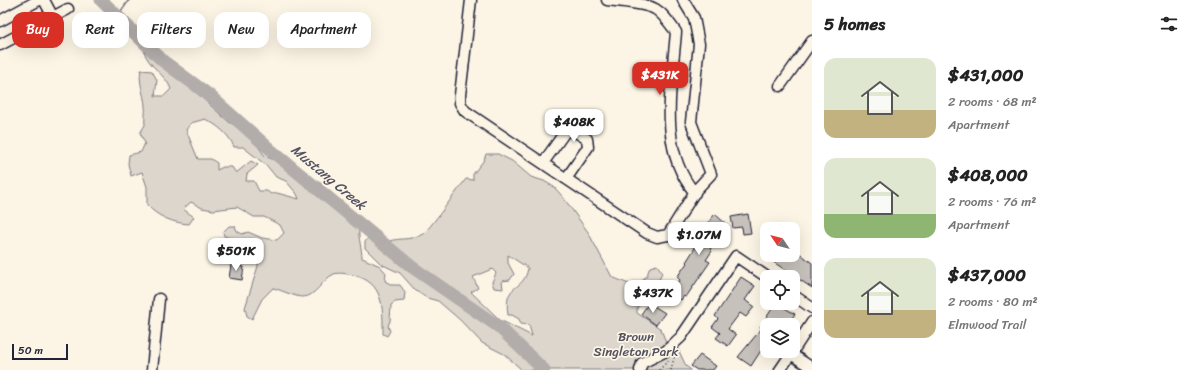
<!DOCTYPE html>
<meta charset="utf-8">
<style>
body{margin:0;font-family:Sriracha,sans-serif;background:#f2f2f2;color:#222;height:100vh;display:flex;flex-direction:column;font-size:15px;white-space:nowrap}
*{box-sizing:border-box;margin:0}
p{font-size:13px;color:#767676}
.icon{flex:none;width:22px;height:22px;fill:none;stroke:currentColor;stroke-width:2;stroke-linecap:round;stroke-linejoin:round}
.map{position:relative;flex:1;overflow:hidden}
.details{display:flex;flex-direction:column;background:#fff;width:380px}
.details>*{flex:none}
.hud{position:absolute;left:12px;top:12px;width:380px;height:36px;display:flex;gap:8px}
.needle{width:26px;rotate:305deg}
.tools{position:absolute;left:760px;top:222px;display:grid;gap:8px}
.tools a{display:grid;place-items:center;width:40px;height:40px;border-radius:8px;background:#fff;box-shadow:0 4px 16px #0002;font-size:20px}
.scale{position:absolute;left:12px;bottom:10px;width:56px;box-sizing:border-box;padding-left:4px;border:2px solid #22223b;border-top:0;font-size:11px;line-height:14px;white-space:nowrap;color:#22223b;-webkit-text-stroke:3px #fcf5e5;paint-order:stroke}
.price{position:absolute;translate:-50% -34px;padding:0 9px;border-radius:8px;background:#fff;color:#222;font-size:13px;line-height:26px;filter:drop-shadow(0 1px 2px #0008)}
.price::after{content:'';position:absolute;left:50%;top:24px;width:12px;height:9px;margin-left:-6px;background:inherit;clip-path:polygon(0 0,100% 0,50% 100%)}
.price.selected{background:#d93025;color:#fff}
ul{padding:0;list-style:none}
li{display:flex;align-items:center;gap:12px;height:100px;padding:0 12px}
li span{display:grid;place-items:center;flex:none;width:112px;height:80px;border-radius:12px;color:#555}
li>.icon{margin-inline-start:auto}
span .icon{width:48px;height:48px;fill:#fffc;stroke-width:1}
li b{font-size:17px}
h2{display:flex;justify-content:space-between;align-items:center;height:48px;padding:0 12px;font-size:17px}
.tag{padding:0 14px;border-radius:12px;background:#fff;box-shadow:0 4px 16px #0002;font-size:14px;line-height:36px}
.tag.selected{background:#d93025;color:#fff}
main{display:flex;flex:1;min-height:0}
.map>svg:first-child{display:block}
.green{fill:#dcd6cc;stroke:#7f7c84;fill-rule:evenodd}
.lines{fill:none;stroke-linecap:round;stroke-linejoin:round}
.stream{stroke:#78757e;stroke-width:2}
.river{stroke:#b2adab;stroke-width:13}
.building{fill:#c6c1bb;stroke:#22223b}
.minor-casing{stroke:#22223b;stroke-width:13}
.path{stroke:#22223b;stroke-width:1.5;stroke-dasharray:1 3;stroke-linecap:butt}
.minor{stroke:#fcf5e5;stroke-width:10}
.labels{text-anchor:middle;stroke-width:3.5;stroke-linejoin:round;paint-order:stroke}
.park-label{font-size:13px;fill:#504f5f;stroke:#fcf5e5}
.water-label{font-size:14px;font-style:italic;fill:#545362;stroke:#fcf5e5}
</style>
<main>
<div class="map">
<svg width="812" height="370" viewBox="0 0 812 370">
<rect width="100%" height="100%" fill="#fcf5e5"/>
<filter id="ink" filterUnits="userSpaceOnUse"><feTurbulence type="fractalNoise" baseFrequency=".025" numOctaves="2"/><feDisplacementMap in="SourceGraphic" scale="8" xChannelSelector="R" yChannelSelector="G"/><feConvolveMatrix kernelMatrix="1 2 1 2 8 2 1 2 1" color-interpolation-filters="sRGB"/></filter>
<g filter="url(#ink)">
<path class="green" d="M144 51 152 55 158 63 169 70 180 81 191 88 229 122 249 134 265 156 303 173 322 184 326 202 359 228C358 239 362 248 362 258L380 266 386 273 385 281 392 285H400L405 292 404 301 395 302 391 305 390 321 388 326 390 331 387 336 383 334C383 307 384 282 353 275 347 274 339 272 334 274 322 279 316 297 303 297 294 297 282 290 273 288L262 299 252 319 247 316 245 308 258 266V259L252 256 241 257 237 263 228 264V252L223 248 224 244 232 239 224 236 223 232 229 226H235L237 231 242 234 248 232 262 238 277 240 284 233 280 225 264 217H254L237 207 213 210 202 208 191 202 183 209 194 217 189 224C173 223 158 217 147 205V187L142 172 131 176 128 164 129 155 141 152 145 143 140 133 145 125C144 118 146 112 145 106 144 93 138 82 141 70L152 71 157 80 155 96H164L171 89C166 75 147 65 144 51ZM205 119C217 125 229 134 234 147H243L267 166 276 177 286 181 297 194 299 199 277 193 271 194 267 191H259L254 181H246L247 174 258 165 251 161 236 173 232 167H223L217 170V163L211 159H198L186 130 191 123Z
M486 154H498L512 161 531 177 544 181 554 187 563 197 588 232 612 277 636 287 647 275 650 267 657 265 662 272 660 278 653 287 648 296 637 308V313L661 329 666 343 678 349 686 366 691 370H522L504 354 482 343 460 320 438 301 427 298 416 291 400 273 381 264 365 248V242L368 238H373L382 244C396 236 409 242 423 234 428 231 459 188 466 179L473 180V174L484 160ZM508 255 528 268C524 293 503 281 508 315H512L519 319 521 324 529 325 532 336 500 320 471 292 478 288 473 277 492 269 496 273 492 282 494 288 503 289 502 281 510 280 514 274 508 263Z"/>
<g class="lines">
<path class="stream" d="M117 17 129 0"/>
<path class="river" d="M101 0 163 61 209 95 272 151 412 267 499 327 544 370"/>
</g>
<path class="building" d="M715 214 729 227 710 249 712 251 706 260 710 262 686 297 684 296 681 300 671 293 680 280 677 277 687 263 686 262 695 248 690 244Z
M748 214 751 233 743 234 742 227 733 228 731 217Z
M793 248 812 263V288L763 255H793Z
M231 265 244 267 242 280 229 278Z
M741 277 755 286 745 300 754 307 746 317 740 313 728 329 736 335 728 346 716 338 720 333 712 327 718 319 715 316Z
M649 303 665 313 656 325 641 314Z
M776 303 795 314 787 325H767V352L762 349 751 366 738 357 762 328 760 327Z
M700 355 716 366 713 370H697L691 366Z"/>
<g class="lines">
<defs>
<path id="minor" d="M44 0 53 17
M471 0 460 95V103L465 111 647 233 657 237 668 235 696 190 711 174 691 122 699 44 694 18 683 0
M607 0 625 2V0
M625 2C656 6 658 7 676 32 672 85 657 149 695 193
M0 21 39 0
M0 45 68 9
M780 86 812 41
M543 163 565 132 573 130 587 139 588 147 566 179
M793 295 812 308
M793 351 812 322
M791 354 812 368
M152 370 159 299
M640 370 642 363 666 351 681 337 736 256 767 277
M780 370 793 351"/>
</defs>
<use href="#minor" class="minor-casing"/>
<path class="path" d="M659 370 669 360
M671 370 675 354"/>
<use href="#minor" class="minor"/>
</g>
</g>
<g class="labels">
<g class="park-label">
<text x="636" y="341">Brown<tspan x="636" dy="15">Singleton Park</tspan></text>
</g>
<g class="water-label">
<text transform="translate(329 177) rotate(40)" y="5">Mustang Creek</text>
</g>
</g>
</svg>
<div class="tools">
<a><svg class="needle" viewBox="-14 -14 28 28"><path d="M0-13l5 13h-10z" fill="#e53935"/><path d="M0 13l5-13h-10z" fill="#767676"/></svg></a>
<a><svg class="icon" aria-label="locate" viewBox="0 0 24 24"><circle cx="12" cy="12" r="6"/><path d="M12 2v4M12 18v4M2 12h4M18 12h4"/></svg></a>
<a><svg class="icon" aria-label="layers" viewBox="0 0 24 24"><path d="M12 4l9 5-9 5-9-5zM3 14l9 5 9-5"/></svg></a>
</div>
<div class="scale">50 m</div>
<b class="price selected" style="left:660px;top:96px">$431K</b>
<b class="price" style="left:574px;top:143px">$408K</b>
<b class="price" style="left:699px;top:256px">$1.07M</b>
<b class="price" style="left:236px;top:272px">$501K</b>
<b class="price" style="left:653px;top:314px">$437K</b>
<div class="hud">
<a class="tag selected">Buy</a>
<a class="tag">Rent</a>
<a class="tag">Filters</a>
<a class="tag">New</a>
<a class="tag">Apartment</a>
</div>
</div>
<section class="details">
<h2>5 homes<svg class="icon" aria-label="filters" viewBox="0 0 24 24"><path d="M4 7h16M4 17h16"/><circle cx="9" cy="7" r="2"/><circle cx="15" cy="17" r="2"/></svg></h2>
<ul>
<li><span style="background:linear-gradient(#dfe7d0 65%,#c2b280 0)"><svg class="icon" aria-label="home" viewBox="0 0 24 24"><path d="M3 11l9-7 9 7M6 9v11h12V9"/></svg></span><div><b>$431,000</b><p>2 rooms · 68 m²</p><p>Apartment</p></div></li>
<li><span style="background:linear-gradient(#dfe7d0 70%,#8fb573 0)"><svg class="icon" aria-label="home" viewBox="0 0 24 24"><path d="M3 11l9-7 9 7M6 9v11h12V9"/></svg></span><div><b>$408,000</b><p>2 rooms · 76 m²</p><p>Apartment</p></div></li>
<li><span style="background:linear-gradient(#dfe7d0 65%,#c2b280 0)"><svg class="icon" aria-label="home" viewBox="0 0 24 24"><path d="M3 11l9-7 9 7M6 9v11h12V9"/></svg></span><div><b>$437,000</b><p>2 rooms · 80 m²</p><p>Elmwood Trail</p></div></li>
</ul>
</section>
</main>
